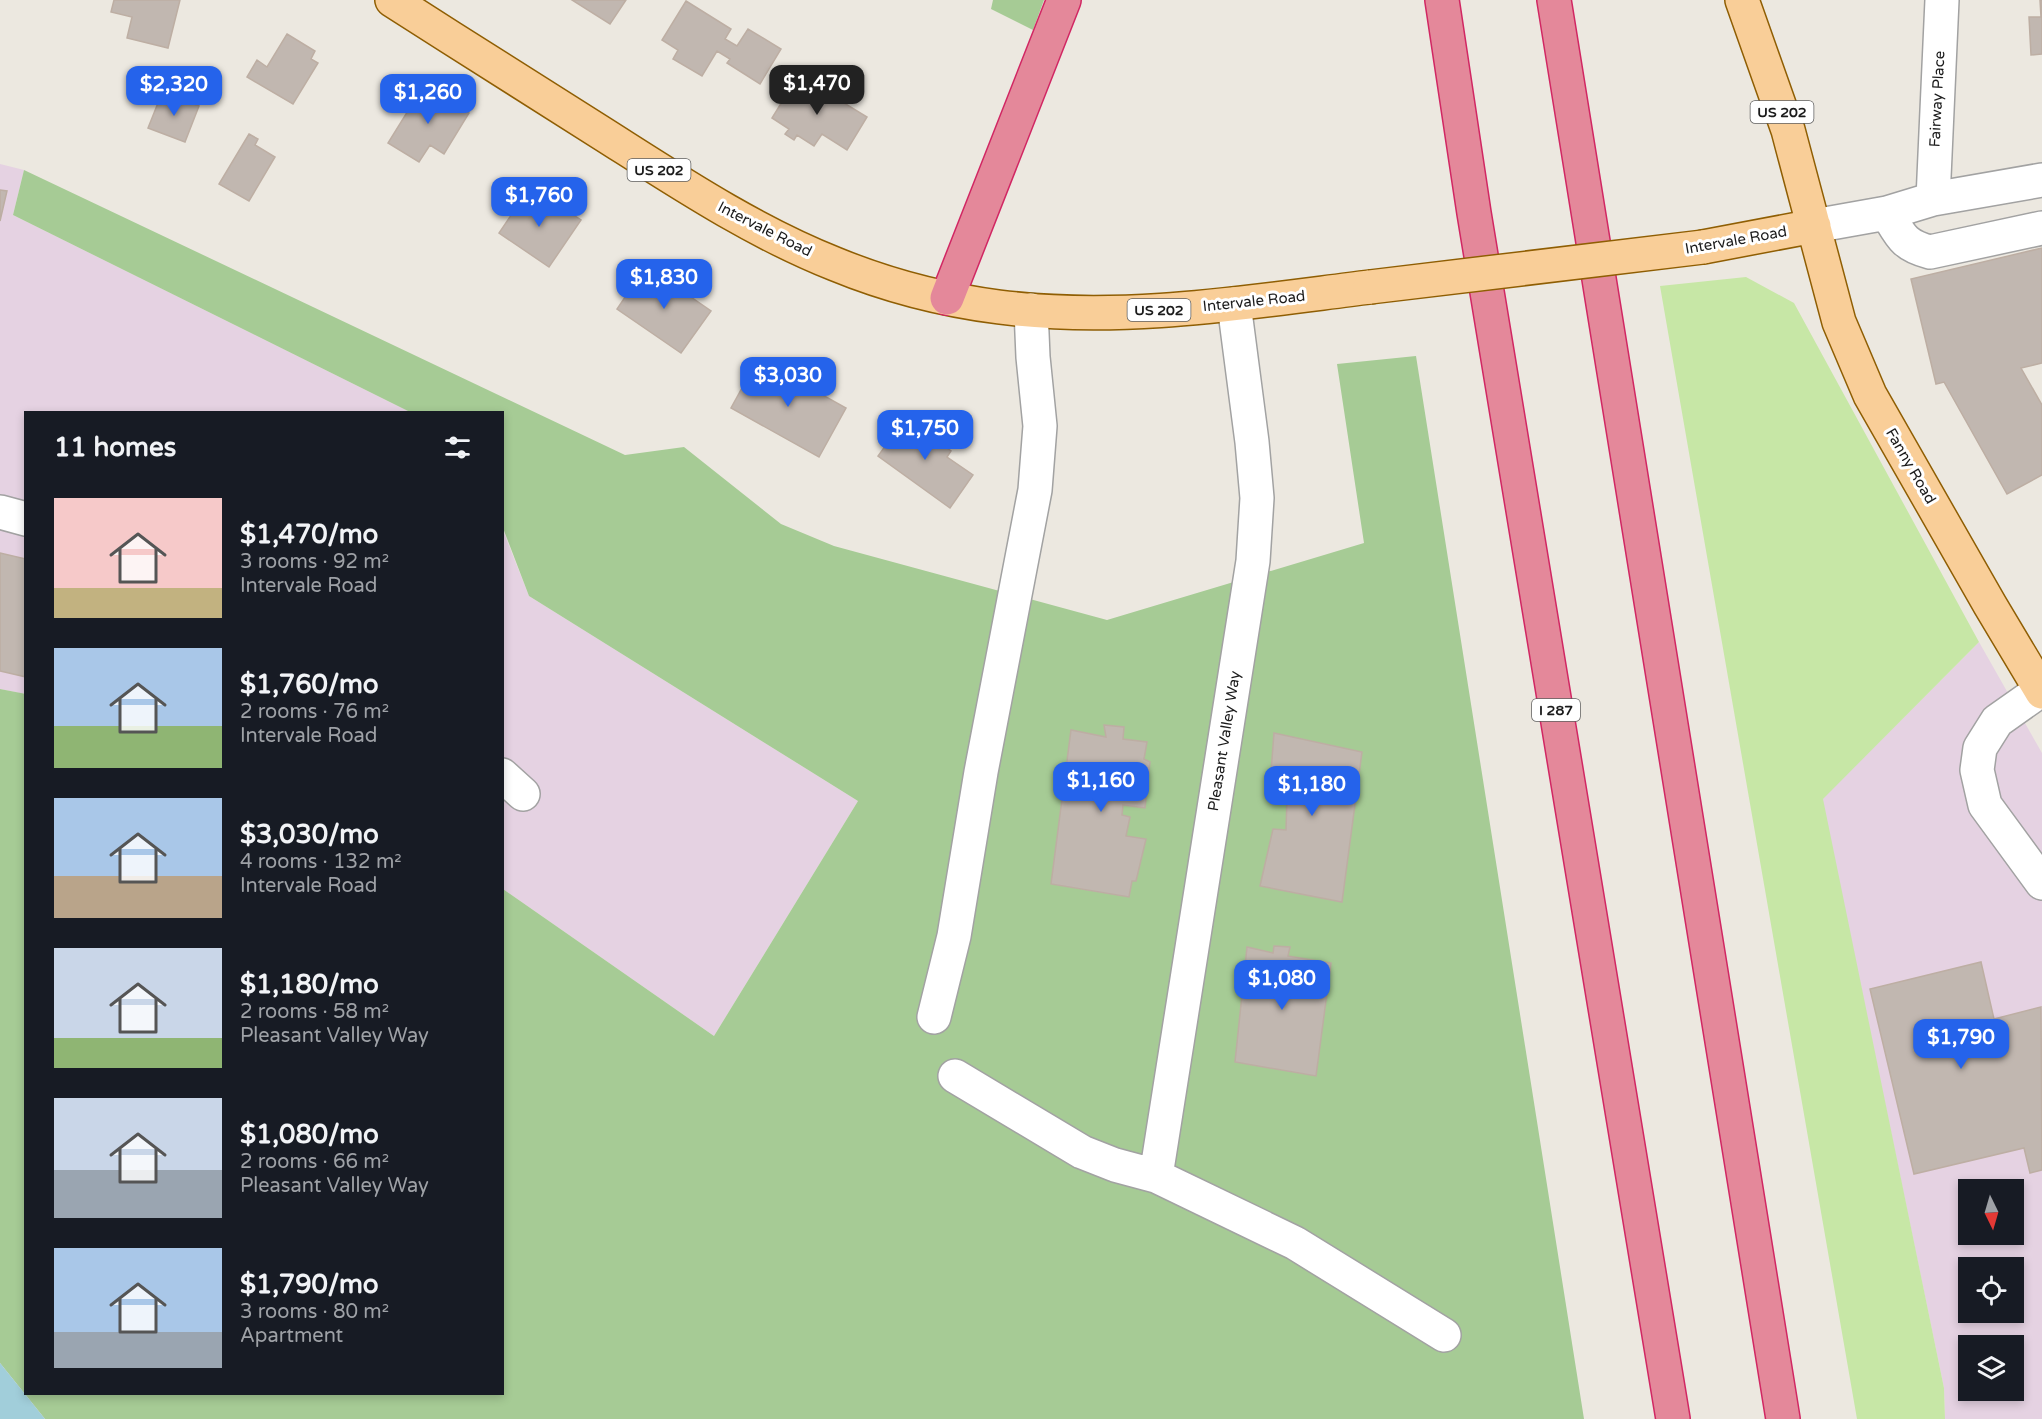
<!DOCTYPE html>
<meta charset="utf-8">
<style>
body{margin:0;font-family:"Varela Round",sans-serif;background:#242831;color:#f1f3f6;height:100vh;display:flex;flex-direction:column;font-size:22px;white-space:nowrap}
*{box-sizing:border-box;margin:0}
p{font-size:20px;color:#9ea1a6}
.icon{flex:none;width:33px;height:33px;fill:none;stroke:currentColor;stroke-width:2;stroke-linecap:round;stroke-linejoin:round}
.map{position:relative;flex:1;overflow:hidden}
.sheet{position:absolute;left:24px;top:411px;width:480px;height:984px;display:flex;flex-direction:column;background:#171b24;border-radius:0px;box-shadow:0 3px 9px #0003}
.sheet>*{flex:none}
.needle{width:39px;rotate:175deg}
.controls{position:absolute;left:1958px;top:1179px;display:grid;gap:12px}
.controls a{display:grid;place-items:center;width:66px;height:66px;border-radius:0px;background:#171b24;box-shadow:0 3px 9px #0003;font-size:30px}
.price{position:absolute;translate:-50% -51px;padding:0 14px;border-radius:12px;background:#2563eb;color:#fff;font-size:20px;line-height:39px;filter:drop-shadow(0 2px 3px #0008)}
.price::after{content:'';position:absolute;left:50%;top:36px;width:18px;height:14px;margin-left:-9px;background:inherit;clip-path:polygon(0 0,100% 0,50% 100%)}
.price.current{background:#222;color:#fff}
ul{padding:0;list-style:none}
li{display:flex;align-items:center;gap:18px;height:150px;padding:0 30px}
li span{display:grid;place-items:center;flex:none;width:168px;height:120px;border-radius:0px;color:#555}
li>.icon{margin-inline-start:auto}
span .icon{width:72px;height:72px;fill:#fffc;stroke-width:1}
li b{font-size:26px}
h2{display:flex;justify-content:space-between;align-items:center;height:72px;padding:0 30px;font-size:26px}
.map>svg:first-child{display:block}
.industrial{fill:#e5d2e2;fill-rule:evenodd}
.grass{fill:#c7e7a6}
.forest{fill:#a6cb95}
.water{fill:#a1ceda}
.building{fill:#c1b7b0;stroke:#bdaea3;stroke-width:1.5}
.lines{fill:none;stroke-linecap:round;stroke-linejoin:round}
.minor-casing{stroke:#a2a2a2;stroke-width:36}
.major-casing{stroke:#8f5e03;stroke-width:36}
.highway-casing{stroke:#d12763;stroke-width:36}
.minor{stroke:#fff;stroke-width:33}
.major{stroke:#f9ce98;stroke-width:33}
.highway{stroke:#e4889a;stroke-width:33}
.major-bridge-casing{stroke:#8f5e03;stroke-width:36;stroke-linecap:butt}
.major-bridge{stroke:#f9ce98;stroke-width:33}
.labels{text-anchor:middle;stroke-width:6;stroke-linejoin:round;paint-order:stroke}
.shield{fill:#fff;stroke:#5f5f5f;stroke-width:1.5}
.shield-label{font-size:14px;font-weight:bold;fill:#1b1b1b}
.street-label{font-size:15px;fill:#1b1b1b;stroke:#fff}
</style>
<div class="map">
<svg width="2042" height="1419" viewBox="0 0 2042 1419">
<rect width="100%" height="100%" fill="#ece8e0"/>
<path class="industrial" d="M0 164 24 170 13 215 410 412H26L25 694 0 689Z
M502 528 529 596 858 801 714 1036 503 889Z
M1979 642 2042 753V1419H1945L1944 1388 1822 799ZM1968 1190H2013V1234H1968ZM1968 1268H2013V1312H1968ZM1968 1346H2013V1390H1968Z"/>
<path class="grass" d="M1746 277 1794 303 1979 642 1823 799 1944 1388 1945 1419H1857L1660 286Z"/>
<path class="forest" d="M993 0H1044L1033 30 991 9Z
M24 170 625 455 684 447 781 524 834 546 1107 620 1364 543 1337 364 1416 356 1584 1419H45L0 1363V689L26 694V1394H502L503 889 714 1036 858 801 529 596 503 528 502 412H410L13 215Z"/>
<path class="water" d="M0 1363 45 1419H0Z"/>
<path class="building" d="M114 0H180L168 48 127 38 132 17 111 12Z
M572 0H626L610 24Z
M2040 0H2042V54L2031 55 2029 17H2041Z
M686 1 731 29 725 39 737 46 748 29 781 49 760 84 727 63 730 59 717 51 702 76 673 59 678 50 662 40Z
M287 34 315 51 311 59 318 63 293 104 247 77 257 60 267 67Z
M801 71 812 77 807 86 833 103 836 98 867 117 847 150 822 134 814 146 797 135 794 140 785 134 789 129 772 118Z
M424 85 469 113 444 154 430 145 419 162 388 143Z
M162 93 199 106 185 142 148 128Z
M249 134 258 139 255 145 275 157 249 201 219 184Z
M0 190 7 191 0 221Z
M519 190 549 211 554 202 581 220 549 267 499 233 516 208 510 203Z
M2042 248V363L2021 368 2042 405V475L2007 494 1944 382 1936 384 1911 279Z
M646 266 711 311 681 353 617 309Z
M758 359 846 408 819 457 731 408Z
M909 413 936 432 933 437 951 451 947 457 973 475 950 508 878 456Z
M0 553 26 559V677L0 671Z
M1104 725 1124 727 1123 739 1147 742 1144 759 1150 762 1145 808 1123 805 1122 815 1130 817 1126 836 1146 839 1136 881H1132L1129 897 1051 884 1071 730 1106 737Z
M1274 733 1362 752 1342 902 1260 886 1273 829 1286 830 1287 798H1269Z
M1274 946 1290 947 1288 956 1331 963 1316 1076 1235 1062 1247 947 1273 953Z
M1981 962 1994 1019 2041 1007 2042 1170 2030 1173 2024 1148 1914 1174 1870 989Z"/>
<g class="lines">
<defs>
<path id="minor" d="M1933 199 1942 0
M1887 213C1901 236 1903 245 1930 252L2042 228
M1814 226 1887 213 1933 199 2042 180
M0 512 26 519
M2041 690 1997 721 1980 748 1977 770 1985 805 2042 883
M502 775 523 794
M934 1017 954 936 981 772 1035 490 1040 426 1033 357 1031 310
M955 1076 1082 1152 1115 1165 1156 1176 1295 1243 1444 1335
M1156 1176 1253 561 1257 498 1252 442 1234 304"/>
<path id="major" d="M392 0C462 45 532 89 603 134 677 181 752 231 835 264 886 285 944 300 999 307 1122 323 1248 302 1370 287
M1742 0 1788 130 1839 322 1870 395 1990 605 2042 692
M1703 247 1814 226"/>
<path id="highway" d="M1442 0 1474 213 1673 1419
M1554 0 1783 1419
M947 298 1064 0"/>
</defs>
<use href="#minor" class="minor-casing"/>
<use href="#major" class="major-casing"/>
<use href="#highway" class="highway-casing"/>
<use href="#minor" class="minor"/>
<use href="#major" class="major"/>
<use href="#highway" class="highway"/>
<defs>
<path id="major-bridge" d="M1370 287 1703 247"/>
</defs>
<use href="#major-bridge" class="major-bridge-casing"/>
<use href="#major-bridge" class="major-bridge"/>
</g>
<g class="labels">
<g class="shield">
<rect x="1750.5" y="101" width="63" height="22" rx="4.5"/>
<rect x="627.5" y="159" width="63" height="22" rx="4.5"/>
<rect x="1127.5" y="299" width="63" height="22" rx="4.5"/>
<rect x="1532" y="699" width="48" height="22" rx="4.5"/>
</g>
<g class="shield-label">
<text x="1782" y="117">US 202</text>
<text x="659" y="175">US 202</text>
<text x="1159" y="315">US 202</text>
<text x="1556" y="715">I 287</text>
</g>
<g class="street-label">
<text transform="translate(1937 99) rotate(-87)" y="5">Fairway Place</text>
<text transform="translate(765 229) rotate(27)" y="5">Intervale Road</text>
<text transform="translate(1736 240) rotate(-10)" y="5">Intervale Road</text>
<text transform="translate(1254 301) rotate(-6)" y="5">Intervale Road</text>
<text transform="translate(1911 466) rotate(60)" y="5">Fanny Road</text>
<text transform="translate(1224 741) rotate(-81)" y="5">Pleasant Valley Way</text>
</g>
</g>
</svg>
<div class="controls">
<a><svg class="needle" viewBox="-14 -14 28 28"><path d="M0-13l5 13h-10z" fill="#e53935"/><path d="M0 13l5-13h-10z" fill="#9ea1a6"/></svg></a>
<a><svg class="icon" aria-label="locate" viewBox="0 0 24 24"><circle cx="12" cy="12" r="6"/><path d="M12 2v4M12 18v4M2 12h4M18 12h4"/></svg></a>
<a><svg class="icon" aria-label="layers" viewBox="0 0 24 24"><path d="M12 4l9 5-9 5-9-5zM3 14l9 5 9-5"/></svg></a>
</div>
<b class="price current" style="left:817px;top:116px">$1,470</b>
<b class="price" style="left:174px;top:117px">$2,320</b>
<b class="price" style="left:428px;top:125px">$1,260</b>
<b class="price" style="left:539px;top:228px">$1,760</b>
<b class="price" style="left:664px;top:310px">$1,830</b>
<b class="price" style="left:788px;top:408px">$3,030</b>
<b class="price" style="left:925px;top:461px">$1,750</b>
<b class="price" style="left:1101px;top:813px">$1,160</b>
<b class="price" style="left:1312px;top:817px">$1,180</b>
<b class="price" style="left:1282px;top:1011px">$1,080</b>
<b class="price" style="left:1961px;top:1070px">$1,790</b>
<section class="sheet">
<h2>11 homes<svg class="icon" aria-label="filters" viewBox="0 0 24 24"><path d="M4 7h16M4 17h16"/><circle cx="9" cy="7" r="2"/><circle cx="15" cy="17" r="2"/></svg></h2>
<ul>
<li><span style="background:linear-gradient(#f6c9c9 75%,#c2b280 0)"><svg class="icon" aria-label="home" viewBox="0 0 24 24"><path d="M3 11l9-7 9 7M6 9v11h12V9"/></svg></span><div><b>$1,470/mo</b><p>3 rooms · 92 m²</p><p>Intervale Road</p></div></li>
<li><span style="background:linear-gradient(#a9c7e8 65%,#8fb573 0)"><svg class="icon" aria-label="home" viewBox="0 0 24 24"><path d="M3 11l9-7 9 7M6 9v11h12V9"/></svg></span><div><b>$1,760/mo</b><p>2 rooms · 76 m²</p><p>Intervale Road</p></div></li>
<li><span style="background:linear-gradient(#a9c7e8 65%,#b9a48a 0)"><svg class="icon" aria-label="home" viewBox="0 0 24 24"><path d="M3 11l9-7 9 7M6 9v11h12V9"/></svg></span><div><b>$3,030/mo</b><p>4 rooms · 132 m²</p><p>Intervale Road</p></div></li>
<li><span style="background:linear-gradient(#c9d6e8 75%,#8fb573 0)"><svg class="icon" aria-label="home" viewBox="0 0 24 24"><path d="M3 11l9-7 9 7M6 9v11h12V9"/></svg></span><div><b>$1,180/mo</b><p>2 rooms · 58 m²</p><p>Pleasant Valley Way</p></div></li>
<li><span style="background:linear-gradient(#c9d6e8 60%,#9aa5b1 0)"><svg class="icon" aria-label="home" viewBox="0 0 24 24"><path d="M3 11l9-7 9 7M6 9v11h12V9"/></svg></span><div><b>$1,080/mo</b><p>2 rooms · 66 m²</p><p>Pleasant Valley Way</p></div></li>
<li><span style="background:linear-gradient(#a9c7e8 70%,#9aa5b1 0)"><svg class="icon" aria-label="home" viewBox="0 0 24 24"><path d="M3 11l9-7 9 7M6 9v11h12V9"/></svg></span><div><b>$1,790/mo</b><p>3 rooms · 80 m²</p><p>Apartment</p></div></li>
</ul>
</section>
</div>
